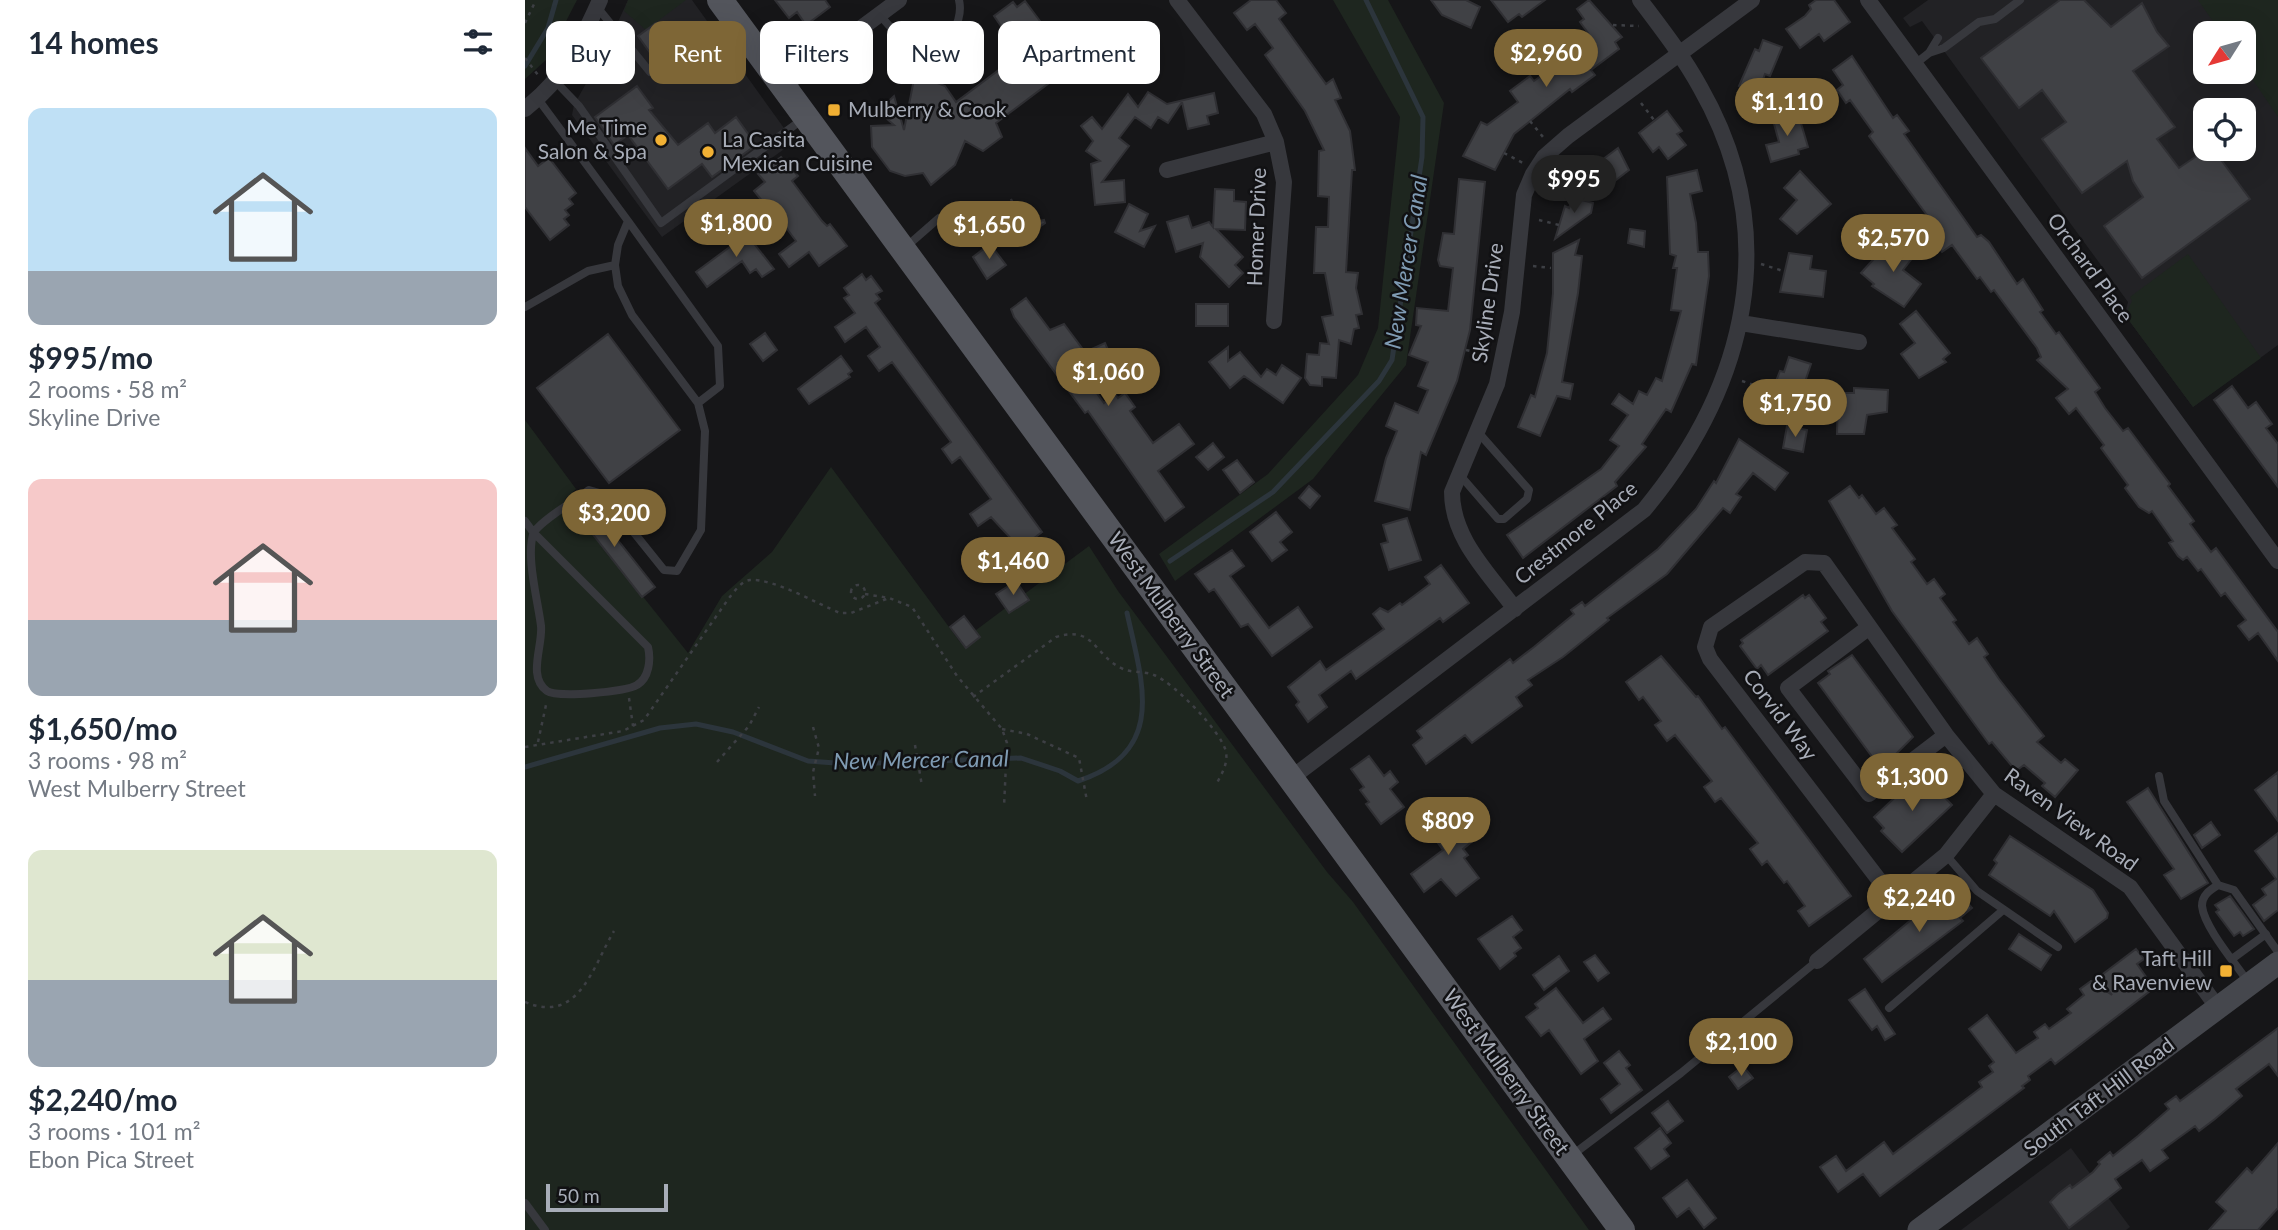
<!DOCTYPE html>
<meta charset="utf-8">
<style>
body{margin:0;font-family:Lato,sans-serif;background:#f6f6f7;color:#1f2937;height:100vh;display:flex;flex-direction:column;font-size:26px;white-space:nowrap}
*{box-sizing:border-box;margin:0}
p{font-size:23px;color:#747a83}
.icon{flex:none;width:38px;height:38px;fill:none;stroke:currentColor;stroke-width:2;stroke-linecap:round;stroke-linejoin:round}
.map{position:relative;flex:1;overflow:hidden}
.panel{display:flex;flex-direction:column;background:#fff;width:525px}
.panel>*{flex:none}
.hud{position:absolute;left:21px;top:21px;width:665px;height:63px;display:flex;gap:14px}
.needle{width:46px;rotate:233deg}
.tools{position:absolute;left:1668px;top:21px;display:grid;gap:14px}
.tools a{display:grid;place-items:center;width:63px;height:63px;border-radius:14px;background:#fff;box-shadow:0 7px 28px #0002;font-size:35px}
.scale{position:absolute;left:21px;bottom:18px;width:122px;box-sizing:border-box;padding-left:7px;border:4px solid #a8adb8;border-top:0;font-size:19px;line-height:24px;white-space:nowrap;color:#a8adb8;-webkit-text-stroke:5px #111113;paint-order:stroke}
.price{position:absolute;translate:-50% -60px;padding:0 16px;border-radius:24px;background:#7e6636;color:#fff;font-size:23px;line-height:46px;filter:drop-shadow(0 2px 4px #0008)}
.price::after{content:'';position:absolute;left:50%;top:42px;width:21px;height:16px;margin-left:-10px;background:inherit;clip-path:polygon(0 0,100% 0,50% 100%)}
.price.on{background:#222;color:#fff}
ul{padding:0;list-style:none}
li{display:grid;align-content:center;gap:14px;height:371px;padding:0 28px}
li span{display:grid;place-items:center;height:217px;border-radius:14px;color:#555}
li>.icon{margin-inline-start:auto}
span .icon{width:126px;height:126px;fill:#fffc;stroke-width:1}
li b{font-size:30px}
h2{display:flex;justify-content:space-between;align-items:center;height:84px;padding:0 28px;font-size:30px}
.chip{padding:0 24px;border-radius:14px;background:#fff;box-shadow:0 7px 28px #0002;font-size:24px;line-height:63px}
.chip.on{background:#7e6636;color:#fff}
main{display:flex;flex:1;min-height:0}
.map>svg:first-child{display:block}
.built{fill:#222225;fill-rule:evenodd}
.green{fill:#1e261f}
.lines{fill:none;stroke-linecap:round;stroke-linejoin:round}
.stream{stroke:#2c353c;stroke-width:5}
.building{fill:#404145;stroke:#303034;stroke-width:2}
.path{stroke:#3d3f44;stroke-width:2.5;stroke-dasharray:3.5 5;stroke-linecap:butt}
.lane{stroke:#37383d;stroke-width:8}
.street{stroke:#37383d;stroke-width:16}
.secondary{stroke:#45474d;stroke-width:23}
.primary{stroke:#53555c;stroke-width:26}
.poi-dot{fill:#f2b134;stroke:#111113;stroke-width:2.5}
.labels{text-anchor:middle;stroke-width:5;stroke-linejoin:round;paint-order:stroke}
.poi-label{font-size:21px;fill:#a8adb8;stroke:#111113;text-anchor:start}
.street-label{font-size:21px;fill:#a8adb8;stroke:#111113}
.water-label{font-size:23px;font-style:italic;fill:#7f9bb3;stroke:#111113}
</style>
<main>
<section class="panel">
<h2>14 homes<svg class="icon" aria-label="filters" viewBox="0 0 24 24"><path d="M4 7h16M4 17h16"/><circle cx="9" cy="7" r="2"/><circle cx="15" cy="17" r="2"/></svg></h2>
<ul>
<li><span style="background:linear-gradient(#bfe0f5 75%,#9aa5b1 0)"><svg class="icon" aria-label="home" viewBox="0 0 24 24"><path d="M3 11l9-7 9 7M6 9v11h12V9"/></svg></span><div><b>$995/mo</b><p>2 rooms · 58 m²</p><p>Skyline Drive</p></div></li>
<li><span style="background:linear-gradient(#f6c9c9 65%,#9aa5b1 0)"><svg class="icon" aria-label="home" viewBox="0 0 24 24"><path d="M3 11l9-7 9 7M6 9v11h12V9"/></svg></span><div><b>$1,650/mo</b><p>3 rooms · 98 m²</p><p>West Mulberry Street</p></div></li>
<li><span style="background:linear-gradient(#dfe7d0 60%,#9aa5b1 0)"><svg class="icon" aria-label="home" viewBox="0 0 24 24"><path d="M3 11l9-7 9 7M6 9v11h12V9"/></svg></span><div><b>$2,240/mo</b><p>3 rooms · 101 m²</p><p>Ebon Pica Street</p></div></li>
</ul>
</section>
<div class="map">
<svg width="1753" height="1230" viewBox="0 0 1753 1230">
<rect width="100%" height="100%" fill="#161618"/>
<path class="built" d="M103 0H167L269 142 137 237 47 115 49 105 82 46Z
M1403 0H1753V345L1668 407 1600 315 1603 302 1397 21 1385 27 1378 18ZM1680 33H1718V72H1680ZM1680 110H1718V149H1680Z
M1546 1148 1605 1227 1601 1230H1436Z"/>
<path class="green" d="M0 0H52L21 60 0 79Z
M103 0H161L121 30 99 11Z
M808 0H863L919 103 881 365 788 479 650 581 634 554 743 474 833 375 853 328 875 117Z
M1673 0H1753V117L1719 67 1718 33H1696Z
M1663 254 1736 358 1668 407 1600 315 1607 301 1605 297Z
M0 420 51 489 40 499 163 653 197 596 247 552 306 467 435 642 564 546 593 591 802 872 828 902 1064 1230H0Z"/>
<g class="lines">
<path class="stream" d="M0 66 23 28 31 0
M645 561 748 492 854 381 867 360 897 157 898 117 841 0
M0 767 135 728 171 724 208 732 283 761 324 764 496 758 535 771 553 781C642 752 618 685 602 613"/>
</g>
<path class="building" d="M250 0H300L305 7 281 25 272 12 264 18Z
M726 0H751L761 13 754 19 801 84 808 79 816 98 810 100 825 131 830 170H827L821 272 833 273 831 288 837 314 831 315 834 328 829 329 826 344 814 340 811 378 797 377V386L785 385 780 378 782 354 794 355 795 343 804 344 797 317 808 315 800 273H789L791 227H803L804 197 793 196 794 151 799 150 780 111 740 55 748 48 730 24 722 30 709 13Z
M906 0H941L955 7 946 28 917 15Z
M966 0H1020L997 17 994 14 983 22Z
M1064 0 1097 37 1090 42 1094 49 1066 70 1070 75 1047 92 1045 89 989 134 970 170 938 156 956 122 962 125 993 102 985 91 1005 76 1009 81 1062 42 1059 36 1063 33 1055 22 1059 19 1052 9Z
M1291 0H1309L1325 22 1299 41 1294 34 1275 48 1261 29 1280 16 1286 9 1284 5Z
M1535 0H1559L1586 27 1617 3 1632 32 1644 46 1608 71 1650 127 1632 139 1654 168 1682 149H1688L1725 199 1617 278 1579 226 1618 197 1608 181 1602 161 1557 193 1517 139 1541 122 1517 90 1494 108 1456 58Z
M500 1 548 65 471 123 477 137 458 151 440 141 430 165 406 185 398 173 380 176 365 171 347 147 346 126 369 125 353 111 369 96 379 130 390 74 420 86 431 102 495 54 469 16 488 2 492 7Z
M131 23 154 54 136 68 113 36Z
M1238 40 1257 47 1245 76 1240 74 1233 93 1214 86 1230 49 1234 51Z
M1327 56 1368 118 1372 115 1384 131 1379 134 1452 237 1456 235 1464 242 1492 284 1498 279 1518 310 1515 312 1531 334 1534 332 1575 388 1570 392 1580 408 1598 431 1603 428 1645 484 1643 486 1669 521 1665 524 1686 552 1691 548 1753 632V661L1733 633 1724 640 1713 626 1721 620 1700 593 1696 596 1676 569 1673 571 1662 557 1658 560 1653 556 1644 543 1648 541 1627 511 1624 513 1614 507 1600 488 1603 485 1576 448 1579 445 1551 408 1544 414 1531 398 1543 389 1512 360 1516 357 1512 348 1469 290 1466 292 1455 277 1452 279 1427 245 1417 252 1407 239 1415 233 1344 136 1348 132 1325 100 1321 103 1312 90 1318 85 1308 70Z
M112 86 128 108 124 110 153 145 183 123 190 133 211 117 231 145 187 177 177 164 143 189 103 135 89 145 70 117Z
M623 92 642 104 689 93 693 113 682 116 684 124 663 129 657 102 643 123 633 117 626 128 610 117 594 138 604 146 577 182 599 180 600 202 570 205 566 164 575 161 561 151 568 141 556 126 567 117 577 129 603 94 613 107Z
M1142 111 1157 131 1152 134 1161 145 1143 159 1134 147 1128 152 1114 133Z
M1273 113 1283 147 1273 150 1274 154 1246 162 1241 145 1254 142 1248 120Z
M0 148 13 166 24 158 51 193 44 199 48 204 40 210 44 215 39 219 44 225 25 240 0 207Z
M1093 148 1104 170 1082 187 1076 178 1073 187 1061 172Z
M256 157 273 176 267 181 297 221 302 226 305 224 322 246 294 266 284 252 264 267 254 254 271 241 241 201 238 202 229 191 240 182 233 174Z
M1172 170 1177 191 1165 194 1171 223 1173 252H1183L1184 276 1171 365 1167 364 1146 412 1141 409 1117 444 1121 447 1090 482 1092 486 998 558 982 535 1076 469 1094 446 1085 440 1103 415 1087 404 1094 394 1108 404 1114 391 1122 395 1131 378 1137 381 1156 311 1146 310 1152 268H1148L1151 256 1145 254 1142 177Z
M1275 171 1306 204 1272 234 1255 219 1272 200 1259 188Z
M934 179 960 182 945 330 932 381 901 455 896 452 885 510 850 501 861 458 872 431 861 426 870 403 893 413 903 390 893 386 903 362 884 355 896 326 891 325 892 308 923 311 928 268 915 266 913 260 918 233 929 234Z
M690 189 709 190V201L721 202 720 230 691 229 718 257 710 265 718 273 704 287 675 257 678 243 651 252 642 222 663 216 667 228 684 222 688 227Z
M486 199 501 224 519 220 520 223 492 242 472 246 469 231 490 226Z
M1053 199 1068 203 1066 213 1030 239 1040 206 1044 208 1047 200Z
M604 204 623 214 615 231 630 226 619 247 590 232Z
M216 227 249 269 237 277 231 269 225 273 217 261 182 287 171 272 206 246 201 239Z
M1105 229 1120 231 1119 247 1103 243Z
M1367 239 1389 256 1378 270 1396 284 1379 307 1347 286 1349 284 1336 273Z
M1054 240 1050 255 1057 256 1053 293 1037 382 1048 384 1045 399 1032 396 1015 436 993 427 1006 395 1010 397 1022 353 1028 293V253Z
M465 244 481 265 462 279 448 257Z
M1264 253 1287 256 1285 269 1301 271 1298 297 1255 292Z
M337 274 341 280 346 276 357 291 351 294 355 299 350 303 517 532 500 545 496 539 490 543 466 517 453 526 445 514 466 499 435 457 427 463 417 449 426 442 367 362 354 371 343 356 355 347 341 327 320 342 310 327 330 313 319 298 324 295 319 288Z
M501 298 525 330 539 324 560 352 580 343 588 361 558 374 579 403 590 394 593 398 600 393 610 407 605 411 628 443 654 424 669 444 633 471 659 507 640 521 563 411 560 413 489 317 486 309Z
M671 304H703V326H671Z
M1391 311 1425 353 1418 359 1421 362 1394 378 1376 354 1390 343 1375 324Z
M240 333 252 350 238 361 225 344Z
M83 334 155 430 84 483 12 388Z
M703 347V361L715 352 736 377 742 369 751 375 757 365 776 378 758 403 719 376 705 388 684 362Z
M316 356 327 371 323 374 325 377 284 404 273 389Z
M1264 357 1286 364 1280 382 1285 384 1273 416 1238 404 1245 384 1249 386 1255 371 1259 372Z
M1707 386 1723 408 1731 402 1747 424 1741 428 1753 444V487L1689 400Z
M1329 388 1363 390 1362 412 1342 415 1339 434H1312L1313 393H1329Z
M1262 426 1282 430 1278 452 1258 448Z
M1214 439 1263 473 1250 490 1228 473 1211 494 1216 497 1205 513 1198 508 1142 574 1082 618 1084 620 1038 657 1003 680 1007 685 991 697 997 706 947 743 940 735 901 764 888 745 897 738 892 731 985 659 988 663 1009 647 1049 614 1046 610 1057 602 1060 606 1133 549 1171 509 1189 481 1191 483Z
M688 443 699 457 683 470 671 457Z
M712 460 729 482 715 493 698 470Z
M784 486 795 496 785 508 774 498Z
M1325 486 1334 498 1337 495 1351 514 1359 508 1372 525 1367 528 1390 559 1386 562 1402 584 1409 579 1420 594 1415 598 1431 620 1428 622 1444 644 1452 638 1463 654 1459 657 1474 679 1519 736 1512 742 1536 763 1540 759 1553 770 1530 797 1517 786 1520 783 1499 765 1491 771 1467 742 1464 744 1367 611 1304 501Z
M61 500 130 587 117 597 48 509Z
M751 512 767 532 755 542 762 550 747 561 725 532Z
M882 518 896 560 864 570 856 544 863 542 858 525Z
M707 550 719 566 705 576 744 628 773 607 787 627 747 656 723 624 716 627 689 589 684 592 670 574Z
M916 565 944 603 918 622 915 618 831 679 826 671 794 695 802 707 783 722 771 705 774 702 763 687 795 661 801 670 859 629 848 614 855 608 863 612 875 603 877 605 905 584 900 577Z
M491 581 504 600 484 613 471 594Z
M1278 595 1280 598 1284 595 1301 618 1296 622 1303 631 1243 675 1236 665 1232 669 1215 646 1218 643 1216 640Z
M439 616 455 637 441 648 425 627Z
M1327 655 1388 737 1369 756 1357 757 1351 762 1293 683 1305 674 1303 671Z
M1136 656 1171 697 1173 696 1197 729 1200 727 1326 896 1284 926 1273 911 1280 906 1262 881 1259 883 1242 861 1237 865 1225 849 1233 843 1196 798 1190 802 1179 787 1187 781 1150 735 1142 741 1130 725 1136 721 1118 697 1114 700 1101 682Z
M844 756 859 776 865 771 873 782 865 789 879 807 856 824 841 804 844 802 835 790 839 787 826 769Z
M1753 772V821L1730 790Z
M1393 776 1403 786 1406 783 1427 805 1377 852 1356 831 1359 828 1349 817Z
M1623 788 1683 883 1656 899 1639 875 1649 869 1602 802Z
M926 810 949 840 938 849 943 855 939 858 954 878 931 896 916 879 899 892 886 874 918 850 902 828Z
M1686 822 1695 835 1677 848 1669 835Z
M1753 833V910L1739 921 1728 905 1741 895 1737 889 1751 879 1730 851Z
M1485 836 1568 890 1583 913 1582 918 1550 942 1529 911 1525 916 1464 875 1472 863 1469 860Z
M1427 886 1447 908 1435 918 1438 921 1357 982 1339 959Z
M1705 896 1729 929 1718 936 1715 932 1709 936 1691 912 1694 910 1690 905Z
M987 916 997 930 988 937 996 948 989 953 991 956 975 969 953 939Z
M1494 934 1526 955 1516 970 1484 949Z
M1611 949 1619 959 1612 964 1629 988 1530 1064 1526 1059 1503 1076 1505 1080 1497 1086 1499 1088 1355 1196 1338 1174 1313 1192 1295 1167 1311 1156 1321 1171 1359 1142 1368 1154 1457 1087 1454 1082 1468 1072 1464 1066 1469 1062 1444 1029 1462 1015 1491 1053 1513 1038 1509 1032 1520 1024 1524 1029 1546 1013 1542 1009 1559 995 1555 989 1566 981 1587 995 1574 977Z
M1070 955 1084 973 1073 981 1059 962Z
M1034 956 1044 971 1019 990 1008 975Z
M1031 988 1058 1023 1078 1008 1086 1019 1059 1039 1073 1061 1056 1074 1024 1030 1016 1036 1001 1017 1013 1008 1010 1004Z
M1340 989 1370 1034 1360 1040 1352 1026 1347 1030 1324 1000Z
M1753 1028V1076L1744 1064 1711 1089 1717 1096 1690 1119 1674 1131 1670 1126 1637 1150 1643 1158 1625 1171 1617 1160 1590 1179 1596 1188 1544 1228 1525 1202 1533 1194 1545 1185 1547 1188 1568 1172 1575 1164 1573 1162 1585 1152 1588 1156 1613 1136 1644 1109 1640 1104 1651 1096 1655 1101Z
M1094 1051 1105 1065 1101 1068 1117 1090 1086 1113 1076 1099 1095 1084 1079 1063Z
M1218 1066 1228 1078 1213 1089 1204 1077Z
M1143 1101 1158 1121 1142 1133 1127 1113Z
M1135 1128 1146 1143 1139 1149 1144 1156 1126 1169 1110 1148Z
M1753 1143V1208L1733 1230H1684L1701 1211 1691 1202 1722 1168 1727 1173Z
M1162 1180 1191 1218 1179 1228 1164 1208 1152 1217 1138 1198Z"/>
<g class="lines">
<path class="path" d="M0 23 11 0
M1088 25 1114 26
M0 58 13 75
M1116 103 1129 120
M1005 121 1018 137
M979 153 998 163
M1014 220 1034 225
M1236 264 1258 271
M1008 266 1026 268
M941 350 962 355
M1217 381 1243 390
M326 592a7 7 0 1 1 14 0a7 7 0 1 1-14 0Z
M340 594 364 598 387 607 432 676 477 729 482 743 479 807
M448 697 531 637C570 625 569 656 598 669 607 673 620 671 629 675 649 683 697 732 701 752 703 764 697 773 692 783
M104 698 108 726
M288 727 294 748 288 772 290 796
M477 729 502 734 554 758 562 801
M13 742 21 705
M390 745 397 786
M0 747 98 731 119 720 204 598C209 592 216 581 225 580 248 578 293 604 315 613H326L364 598
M192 762 224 726 234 707
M0 1002C54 1025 68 966 89 931"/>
<path class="lane" d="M72 7 125 72
M354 14C364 26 374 38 388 44 416 56 440 26 434 0
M1404 53 1413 38
M1390 64 1404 53 1419 48 1454 22 1470 19 1495 0
M31 82 54 106 136 223 278 119
M103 221 193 346 195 386 173 403
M382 246 414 218
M0 307 63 271 90 265 93 245 103 221 13 99
M934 474 973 519H979L1002 499 1004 490 952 431
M0 521 8 532 123 647C126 660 124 678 112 685 101 692 32 698 22 691 2 677 18 646 16 626 13 601 0 554 9 532 19 518 50 501 64 490L78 494 139 570 152 571 176 530 180 431 173 403 107 315 93 286 90 265
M1634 776 1639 801 1693 885
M1421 855 1452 891 1533 947
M1707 959 1741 934
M1723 982C1711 964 1679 927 1677 906 1677 895 1685 890 1693 885L1709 890 1753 952
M1364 1008 1477 911
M1046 1156 1156 1073 1292 961
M0 1203 20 1230"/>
<path class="street" d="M652 0 739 114 751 142 759 182 749 321
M1343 0 1753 561
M258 86 374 0
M0 109C41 76 54 46 75 0
M642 170 751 142
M1216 323 1334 342
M990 609C964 573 927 539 927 492L972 384 987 312 999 195 1008 174 1019 157 1043 136 1227 0
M1343 628 1263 688 1344 794 1421 735
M765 779 1119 510C1222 386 1259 234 1175 87 1158 56 1136 28 1115 0
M1367 897 1185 659 1180 647 1186 627 1280 562 1299 563 1421 735 1469 794 1605 887 1693 1008
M1292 961 1421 855 1469 794"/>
<path class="secondary" d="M1394 1230 1753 963"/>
<path class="primary" d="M195 0 1097 1230"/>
</g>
<g class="poi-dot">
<rect x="302" y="103" width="14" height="14" rx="3.5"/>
<circle cx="136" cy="140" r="7"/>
<circle cx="183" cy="152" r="7"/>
<rect x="1694" y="964" width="14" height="14" rx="3.5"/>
</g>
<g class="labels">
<g class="poi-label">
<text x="323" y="117">Mulberry &amp; Cook</text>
<text x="122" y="135" text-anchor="end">Me Time<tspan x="122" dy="24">Salon &amp; Spa</tspan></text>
<text x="197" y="147">La Casita<tspan x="197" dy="24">Mexican Cuisine</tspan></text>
<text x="1687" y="966" text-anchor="end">Taft Hill<tspan x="1687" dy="24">&amp; Ravenview</tspan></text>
</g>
<g class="street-label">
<text transform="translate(732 227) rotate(-88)" y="7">Homer Drive</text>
<text transform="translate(1565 268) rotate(54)" y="7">Orchard Place</text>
<text transform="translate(963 303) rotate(-82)" y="7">Skyline Drive</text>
<text transform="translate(1051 533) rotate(-39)" y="7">Crestmore Place</text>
<text transform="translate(646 615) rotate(54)" y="7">West Mulberry Street</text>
<text transform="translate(1255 715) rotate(53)" y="7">Corvid Way</text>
<text transform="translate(1546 820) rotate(36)" y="7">Raven View Road</text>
<text transform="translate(981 1072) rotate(54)" y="7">West Mulberry Street</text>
<text transform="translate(1574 1097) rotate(-37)" y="7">South Taft Hill Road</text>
</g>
<g class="water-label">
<text transform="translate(881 262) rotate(-81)" y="8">New Mercer Canal</text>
<text transform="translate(396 760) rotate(-1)" y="8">New Mercer Canal</text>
</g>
</g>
</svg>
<div class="tools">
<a><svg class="needle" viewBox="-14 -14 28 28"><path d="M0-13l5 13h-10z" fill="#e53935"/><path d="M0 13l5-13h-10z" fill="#747a83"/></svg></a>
<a><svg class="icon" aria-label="locate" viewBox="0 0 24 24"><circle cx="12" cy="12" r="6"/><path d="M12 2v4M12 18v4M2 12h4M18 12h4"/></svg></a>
</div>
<div class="scale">50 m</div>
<b class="price" style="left:1021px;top:89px">$2,960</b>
<b class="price" style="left:1262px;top:138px">$1,110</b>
<b class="price on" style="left:1049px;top:215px">$995</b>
<b class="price" style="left:211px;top:259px">$1,800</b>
<b class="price" style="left:464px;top:261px">$1,650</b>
<b class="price" style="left:1368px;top:274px">$2,570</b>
<b class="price" style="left:583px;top:408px">$1,060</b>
<b class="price" style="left:1270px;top:439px">$1,750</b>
<b class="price" style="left:89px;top:549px">$3,200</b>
<b class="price" style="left:488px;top:597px">$1,460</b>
<b class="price" style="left:1387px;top:813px">$1,300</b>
<b class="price" style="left:923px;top:857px">$809</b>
<b class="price" style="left:1394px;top:934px">$2,240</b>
<b class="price" style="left:1216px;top:1078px">$2,100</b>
<div class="hud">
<a class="chip">Buy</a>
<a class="chip on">Rent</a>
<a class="chip">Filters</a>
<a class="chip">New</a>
<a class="chip">Apartment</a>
</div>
</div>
</main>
